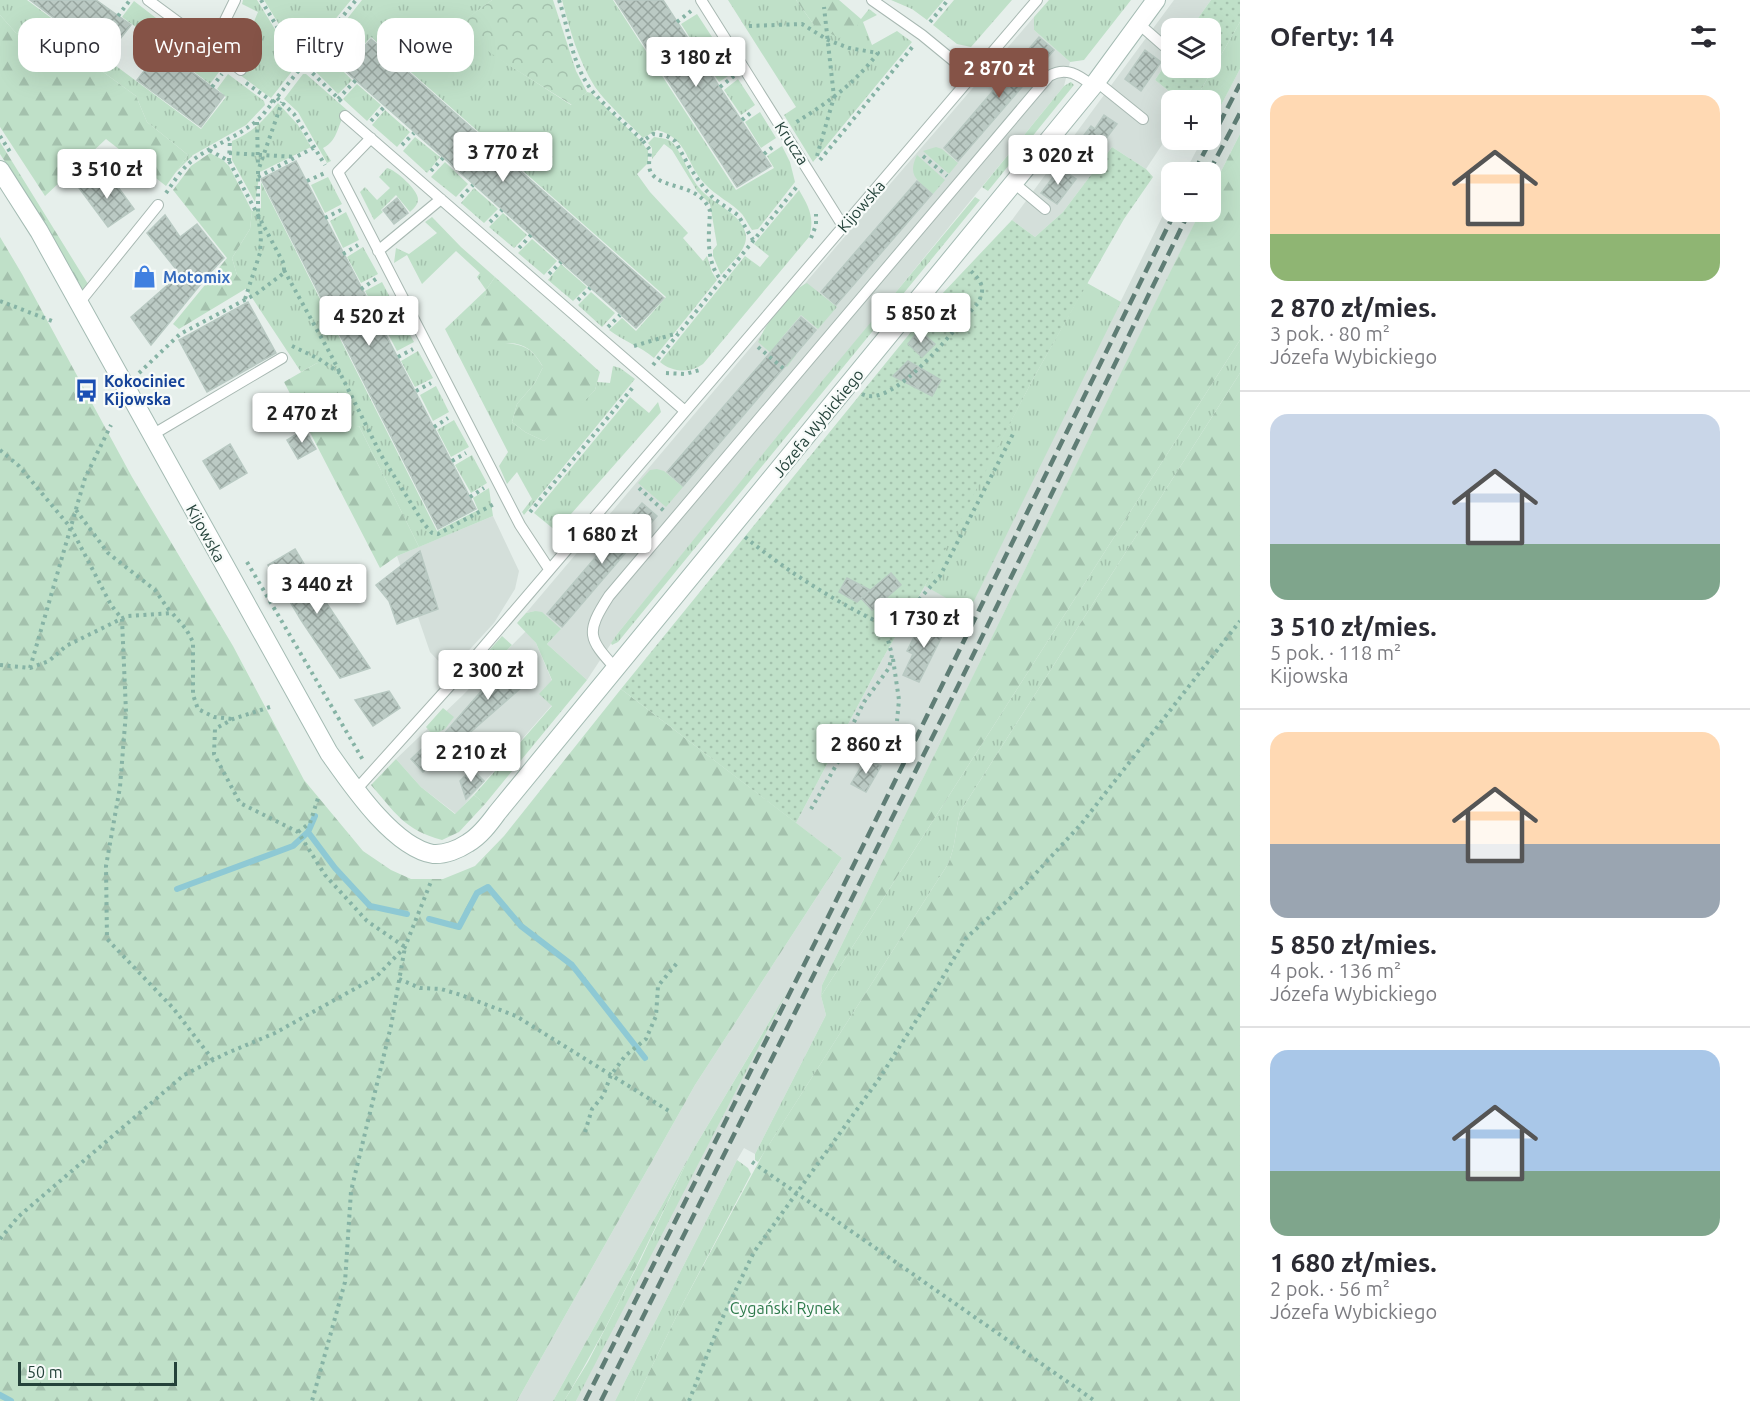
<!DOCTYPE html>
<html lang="pl">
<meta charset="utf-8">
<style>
body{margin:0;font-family:Ubuntu,sans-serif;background:#f2f2f3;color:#2b2b33;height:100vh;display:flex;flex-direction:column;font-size:22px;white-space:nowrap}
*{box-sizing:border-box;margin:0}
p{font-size:20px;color:#7c7c81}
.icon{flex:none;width:33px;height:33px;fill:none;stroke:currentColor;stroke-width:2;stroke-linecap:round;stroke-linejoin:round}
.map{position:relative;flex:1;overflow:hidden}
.details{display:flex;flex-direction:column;background:#fff;width:510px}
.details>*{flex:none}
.guide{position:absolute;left:18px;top:18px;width:570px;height:54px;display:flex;gap:12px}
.buttons{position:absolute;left:1161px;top:18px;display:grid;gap:12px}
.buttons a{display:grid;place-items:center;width:60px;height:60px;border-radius:12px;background:#fff;box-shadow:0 6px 24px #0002;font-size:30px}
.scale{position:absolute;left:18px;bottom:15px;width:159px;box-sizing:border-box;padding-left:6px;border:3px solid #24423a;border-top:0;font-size:16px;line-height:21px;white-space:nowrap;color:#24423a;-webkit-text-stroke:4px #f7fbf9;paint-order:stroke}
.price{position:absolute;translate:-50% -51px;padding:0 14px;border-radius:6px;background:#fff;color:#222;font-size:20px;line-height:39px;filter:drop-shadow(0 2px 3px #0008)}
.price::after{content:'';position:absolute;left:50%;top:36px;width:18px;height:14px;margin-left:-9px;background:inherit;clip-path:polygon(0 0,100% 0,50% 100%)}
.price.on{background:#855347;color:#fff}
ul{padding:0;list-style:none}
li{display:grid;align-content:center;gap:12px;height:318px;padding:0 30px}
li+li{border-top:2px solid #e1e1e2}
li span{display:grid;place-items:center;height:186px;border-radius:18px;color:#555}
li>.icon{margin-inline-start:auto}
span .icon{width:108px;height:108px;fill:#fffc;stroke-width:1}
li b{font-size:26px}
h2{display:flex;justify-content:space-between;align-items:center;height:72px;padding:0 30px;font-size:26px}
.pill{padding:0 21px;border-radius:18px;background:#fff;box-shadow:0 6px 24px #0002;font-size:21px;line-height:54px}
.pill.on{background:#855347;color:#fff}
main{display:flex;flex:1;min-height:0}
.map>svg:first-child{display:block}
.built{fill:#d4dfda}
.grass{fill:url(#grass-tufts)}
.forest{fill:url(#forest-firs)}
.park{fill:url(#park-crowns)}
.garden{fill:url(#garden-dots)}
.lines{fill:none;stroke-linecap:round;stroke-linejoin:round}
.stream{stroke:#8ec9d4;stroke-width:6}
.building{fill:url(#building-cross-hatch);stroke:#b8c9c2;stroke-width:1.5}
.lane-casing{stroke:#a8b8b2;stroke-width:12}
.secondary-casing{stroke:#a4bbb3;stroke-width:20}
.path{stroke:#86b3a5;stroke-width:4;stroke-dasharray:3 4.5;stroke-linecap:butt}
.lane{stroke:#fff;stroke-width:10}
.secondary{stroke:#fff;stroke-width:18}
.rail{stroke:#5f7d75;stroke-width:4.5;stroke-dasharray:12 6;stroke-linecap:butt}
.labels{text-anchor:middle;stroke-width:4.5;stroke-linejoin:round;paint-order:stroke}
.street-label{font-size:16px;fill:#24423a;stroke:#f7fbf9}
.shop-label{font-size:16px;font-weight:bold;fill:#366cbe;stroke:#f7fbf9;text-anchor:start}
.transit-label{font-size:16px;font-weight:bold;fill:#164399;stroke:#f7fbf9;text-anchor:start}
.park-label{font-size:16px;fill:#2d7a4b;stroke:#f7fbf9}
</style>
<main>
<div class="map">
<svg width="1240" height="1401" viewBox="0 0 1240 1401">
<defs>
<pattern id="grass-tufts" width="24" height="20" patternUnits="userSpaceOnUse" patternTransform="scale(1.5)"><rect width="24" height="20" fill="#bfe0c8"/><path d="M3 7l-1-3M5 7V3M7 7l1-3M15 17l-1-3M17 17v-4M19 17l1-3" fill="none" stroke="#a4c1ad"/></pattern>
<pattern id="forest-firs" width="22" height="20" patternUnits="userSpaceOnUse" patternTransform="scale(1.5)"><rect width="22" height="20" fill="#bfe0c8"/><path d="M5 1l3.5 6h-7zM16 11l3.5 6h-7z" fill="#a4c1ad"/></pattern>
<pattern id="park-crowns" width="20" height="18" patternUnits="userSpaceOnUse" patternTransform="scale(1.5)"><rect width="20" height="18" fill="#bfe0c8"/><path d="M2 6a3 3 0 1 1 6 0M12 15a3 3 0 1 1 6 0" fill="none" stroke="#a4c1ad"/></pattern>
<pattern id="garden-dots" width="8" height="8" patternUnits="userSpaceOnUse" patternTransform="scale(1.5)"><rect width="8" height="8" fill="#bfe0c8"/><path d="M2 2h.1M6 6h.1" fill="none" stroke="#a4c1ad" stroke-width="1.8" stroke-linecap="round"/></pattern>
<pattern id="building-cross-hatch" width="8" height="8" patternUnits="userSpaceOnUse" patternTransform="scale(1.5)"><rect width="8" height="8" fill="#bbcac4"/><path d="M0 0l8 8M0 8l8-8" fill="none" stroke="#98a6a0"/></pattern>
</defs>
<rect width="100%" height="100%" fill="#e6efeb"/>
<path class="built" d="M1174 0H1211L1191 28H1172L1171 56 1155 80 1180 100H1172L1171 131 1146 169 1112 147 1063 212 1035 237 1012 220Z
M1034 17V30L1070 62 1064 86 618 633 587 680 547 644 560 630 535 611 526 613 835 248Z
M1240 69V134L1211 191 1210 172H1185L1202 140H1210L1211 124Z
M1171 199 1172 212H1200L822 985 821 996 826 1015 755 1154 744 1148 737 1160 615 1401H576L698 1156 778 1007 690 1155 553 1401H517L695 1085 842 858 796 823 883 658 925 586 969 610Z
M493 516 519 571 515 589 494 623 449 672 430 652 397 556Z
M526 631 536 643 552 681V705L456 814 421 787 396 759 462 696Z"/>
<path class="grass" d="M0 0H27L201 129 226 97 217 89 228 74 264 101 265 105 246 125 193 155 175 173 188 155 147 122 136 96 99 69 41 37 16 33 0 15Z
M243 0H257L297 65 271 98 240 75 255 54 231 37 234 25 250 31 258 12 242 4Z
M264 0H351L305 56 299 57Z
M362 0H492L456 27 503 61 571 105 587 92 591 93 641 141 648 151V163L637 174 650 192 688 233 683 238 703 261 707 256 712 272 717 280 654 358C640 346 623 341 609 330L622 318 636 331 666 297 371 37 341 69 352 80 338 94 312 68 313 62Z
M562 0H613L736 190 774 168 767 156 782 146 790 162 795 182 758 229 752 230C748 225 746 219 742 214 732 203 716 196 705 184 685 163 689 139 657 130L643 138C627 121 608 105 595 87 578 60 570 30 562 0Z
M728 0H796L814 25 861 19 869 9 877 15 863 22 872 45 897 31 912 42 813 162 784 115 796 107Z
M891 0H944L927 20 912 9Z
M954 0H1012L971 47 957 44 933 25Z
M1049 0H1131L1084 60 1070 62 1034 30V17Z
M134 1 191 45 180 59 122 17Z
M697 14 714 40 698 50 681 24Z
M1240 22V69L1217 113 1211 110 1210 100H1195Z
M717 46 734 72 719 82 702 57Z
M196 49 222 68 210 84 185 65Z
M303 74H306L347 110C337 124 339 140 323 148L331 161 327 163 298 112 284 99Z
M738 79 755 105 741 115 724 90Z
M1071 82 1074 85 988 191 982 187 1064 86Z
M357 84 381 105 367 121 343 99Z
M278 103 298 125 311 147 260 172 255 202 232 160V141C252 133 265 119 278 103Z
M385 110 410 132 397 147 372 125Z
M760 112 776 138 761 148 745 122Z
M415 137 440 157 427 173 403 151Z
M654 137C660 138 667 138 672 142 684 155 688 176 701 190 715 205 743 214 746 236 747 250 729 265 721 275L713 256V250L717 245 710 204 697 191 672 150 664 144 652 159V148L648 143Z
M936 147 942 149 958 163 949 174 923 151Z
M917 155 945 180 933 194C917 180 907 176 917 155Z
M445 162 468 184 456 197 431 177Z
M387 168C396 170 418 190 418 199 418 205 414 208 410 212L396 195 381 210 383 212 374 220 360 192 365 187 377 200 390 188 379 177Z
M328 177 342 204 325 213 311 185Z
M261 182 437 531 478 510 473 498 489 488 493 516 419 547 359 426 353 429 341 402 317 363 301 372 237 275 232 258 250 229 252 211 261 208Z
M474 188 498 209 484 223 461 203Z
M799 190C809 207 815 218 809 237L703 364C689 374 672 372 660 362L745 256 760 267 769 256 754 244Z
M975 197 980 200 618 642 612 645 611 643 618 633 822 381Z
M346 212 359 240 343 248 330 221Z
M503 213 527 235 514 248 489 227Z
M432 217 461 247 495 277 486 290 487 293C474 317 489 325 505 343 526 345 532 349 543 367L535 383 517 404 512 422 525 432 544 441 595 390 597 382 610 383 613 366 620 368 635 379 524 515 522 512 532 499 517 472 507 484 499 466 508 452 445 329 486 290 477 277 480 273 456 251 422 284 407 255 394 263 396 248 409 254 437 233 425 222Z
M532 239 557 261 544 275 518 253Z
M363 247 378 274 361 283 347 257Z
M561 264 587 287 573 301 548 280Z
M382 282 396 309 379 317 365 291Z
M807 283 837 307 818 329 801 315 779 341 796 355 787 367 758 342 759 340C767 322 789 291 807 283Z
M1087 283 1121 302 969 611 925 586 1033 379Z
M591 292 615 313 602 327 578 305Z
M400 317 414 342 397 351 384 326Z
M1240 340V373L960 812C955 830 956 846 948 864L758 1162 755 1160V1154L826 1015 821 996Z
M418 351 433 378 415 387 401 361Z
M436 386 449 412 433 421 420 395Z
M630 397 649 413 658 402 661 412 556 531 534 513Z
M454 420 469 447 451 457 437 430Z
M472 455 487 483 471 493 455 465Z
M657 469 664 471 683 487 666 507 638 483 650 470Z
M535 611 542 612 561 629 547 644 587 680 485 804 474 795 552 706 539 694 552 680 536 643 517 623 526 613Z
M502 636 512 645 479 679 476 665Z
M443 708 454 717 445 729 433 735 426 727Z
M787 992 576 1401H564L588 1362 641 1259 690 1155Z
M737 1160 748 1168 751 1174 681 1307 635 1401H615Z"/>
<path class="forest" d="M796 0H839L861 19 853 33 839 38 814 25Z
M0 15 16 33 41 37 99 69 136 96 147 122 188 155 166 186 106 139 45 196 0 127Z
M1240 134V340L821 996 822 985 1179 254 1200 212H1210L1211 191Z
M0 142 88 284 80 292 38 213 0 154Z
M210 153 223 160 229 166 252 211 250 229 232 258 237 275 247 288 179 329 173 324 227 258 173 190 191 166Z
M0 237 22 274 132 477 233 646 304 780 363 851 391 870 411 879H443L475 866 504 836 621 689 842 858 695 1085 517 1401H0Z
M495 277 600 372 595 390 561 426 544 441 525 432 512 422 517 404 535 383 543 367C531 345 517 339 492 346L481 339 474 328 482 317 481 304 487 293 486 290Z
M317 363 332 371 341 402 353 428 359 426 419 547 397 556 380 568 284 382Z
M1240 373V1401H635L681 1307 763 1154 948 864C956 846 955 830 960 812Z
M396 759 421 787 455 814 474 795 485 804 459 832 442 840C404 830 395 812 371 785Z
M690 1155C650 1238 612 1322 564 1401H553Z"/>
<path class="park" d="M492 0H553L576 71 587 92 572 105 502 61 455 27Z"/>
<path class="garden" d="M1211 0H1240V22L1195 100H1180L1155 80 1171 56 1172 68H1210V28H1191Z
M1112 147 1146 169 1153 177 1124 219 1033 379 940 560 883 658 796 823 621 689 941 295 1012 220 1035 237 1063 212Z"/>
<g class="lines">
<path class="stream" d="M315 816 308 832 335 868 370 906 407 914
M177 889 293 846 308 832
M429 919 459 927 477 893 488 887 521 926 572 965 645 1058
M0 1395 11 1401"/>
</g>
<path class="building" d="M30 0H96L131 25 106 57Z
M615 0H663L771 166 737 187Z
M1039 37 1054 50 958 161 944 148Z
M371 39 664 298 636 328 343 69Z
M161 49 224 96 201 127 137 80Z
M1145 50 1161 62 1141 91 1125 79Z
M1104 115 1117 124 1089 161V157L1081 149 1086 142 1081 139 1091 126 1095 129Z
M296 161 476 509 438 529 261 179Z
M1060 168 1076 179 1057 204 1041 193Z
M96 175 104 187 113 180 134 209 108 227 79 188Z
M917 181 932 194 836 305 821 292Z
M397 198 408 213 394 224 383 210Z
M165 215 180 237 197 224 224 258 209 274 151 345 131 317 180 274 147 233Z
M248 302 276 353 207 392 179 340Z
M801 317 816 330 683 486 667 472Z
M919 330 935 344 922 357 908 344Z
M908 361 941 380 932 396 893 376Z
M305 429 316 449 298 459 287 440Z
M230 444 247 473 220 489 203 461Z
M642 503 657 516 562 627 547 614Z
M295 549 313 579 311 580 370 668 340 678 301 620 268 565Z
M420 551 438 609 397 624 389 601 376 585Z
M891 573 901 585 872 610 861 598Z
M847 578 870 590 857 602 839 592Z
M933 616 948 624 919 682 903 675 913 654 907 651 916 633 922 636Z
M511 657 526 669 523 674 530 680 450 750 444 734Z
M389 691 400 708 373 726 355 700Z
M425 746 436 762 423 772 411 759Z
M866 758 881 766 866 792 851 784Z
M472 769 484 781 466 799 460 781Z"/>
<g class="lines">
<defs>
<path id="lane" d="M148 0 212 47 235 0
M701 0 843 226
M872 0 922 35 972 76
M1139 24 1164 46
M212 47 241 70
M1097 82 1143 119
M345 116 685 411
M1052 136 1082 160
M371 138 338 172 520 525 549 569
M1014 183 1045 209
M378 251 441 199
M79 303 158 205
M152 435 282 358
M616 669C588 638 585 633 609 596L1049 76C1066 66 1079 75 1093 86
M355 791 463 671 1037 0"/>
<path id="secondary" d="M0 170 39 231 329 753C351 784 393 847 433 854 445 855 459 849 468 843 480 836 489 824 497 813L1093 86 1156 0"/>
</defs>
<use href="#lane" class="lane-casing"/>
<use href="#secondary" class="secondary-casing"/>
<path class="path" d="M261 0 294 55 342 102
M559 0C569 30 572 66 593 92 608 109 627 125 643 141L653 134 667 136 675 141 690 168 704 188 714 199 738 215 753 240
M118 16 130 0
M677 22 691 11
M930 22 948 0
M749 26 802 24 828 40 849 48 878 53C853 85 830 101 795 123
M700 55 713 45
M181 64 191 50
M246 83 273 102
M212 87 222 74
M720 87 734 76
M277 98 294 114 325 165
M338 99 356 80
M742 120 753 111
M371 121 385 106
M257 122 258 166
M0 136 12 155
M643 141 650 150C650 157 647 168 652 174 664 190 700 183 710 211 709 234 705 261 721 280
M402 145 414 133
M229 153 296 157
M764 154 775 145
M817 156 834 97 824 7
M923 156 947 176
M820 160 914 45
M229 161 230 139
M431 171 443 158
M258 177 315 147
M307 181 325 173
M166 193C174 182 181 169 193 160 214 144 241 136 261 117L356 0
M461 197 473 185
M325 218 341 210
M490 222 502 210
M811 238 816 225V214
M519 248 531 235
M343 254 358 245
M284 270 332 357 381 455 424 524 432 533 438 534 494 504
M549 274 561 262
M361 289 376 279
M245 299 260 253 261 237 258 215V171L282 102
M578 300 590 288
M0 301 52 321
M380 324 395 314
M608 327 620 315
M292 346 319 359 340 373
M634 346 678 333
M758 347 784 369
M398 357 413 349
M653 365 799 184
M139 373 180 334 256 294 284 273V264L229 161 209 150
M666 373 685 374 700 370
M416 391 431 383
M862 394C894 411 958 324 978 303 987 286 980 280 968 268
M434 427 448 418
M0 450 19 466 71 528 111 605 122 619 126 712 120 787 106 866 107 939 173 1008 213 1060
M452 461 466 453
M639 488 664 511
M470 497 484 488
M76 510 108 553 155 590 171 613
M530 512 634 386
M745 537C788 572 834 601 884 625L900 621 940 576 1013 434
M247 562 363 760
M893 659 899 700 897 721
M0 665 30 668 49 661 66 646 127 616 172 613 186 629 193 642V695L198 709 214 717 232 719
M30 668 85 478 111 425
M270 707 233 719 215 729 214 754 240 803 298 832 325 875 367 921 405 947 391 1026 351 1191 345 1282 312 1401
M811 809 846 748 850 730 864 702 889 668 892 655 884 625
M298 832 310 823 319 795
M399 979 420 988 441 989 461 995 516 1016 669 1111
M585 1132 592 1109 603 1096 611 1075 625 1056 646 1039 656 1016 658 986 677 963
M752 1162 1095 1401
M0 1239 18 1217 184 1075 225 1054 275 1033 376 977 405 947 432 879
M689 1401 719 1325 754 1252 879 1079 928 1002 966 938 1026 884 1082 823 1240 621"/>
<use href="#lane" class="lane"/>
<use href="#secondary" class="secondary"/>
<path class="rail" d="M1194 172 1240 84
M1209 172 1240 113
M585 1401 829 915 1175 212
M601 1401 960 682 1189 212"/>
</g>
<defs>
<symbol id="shop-bare" viewBox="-9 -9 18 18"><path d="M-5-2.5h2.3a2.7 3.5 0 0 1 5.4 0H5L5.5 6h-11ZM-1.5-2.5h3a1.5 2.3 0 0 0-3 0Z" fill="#3f7fe0" stroke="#f7fbf9" stroke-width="2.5" paint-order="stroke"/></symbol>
<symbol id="bus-bare" viewBox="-9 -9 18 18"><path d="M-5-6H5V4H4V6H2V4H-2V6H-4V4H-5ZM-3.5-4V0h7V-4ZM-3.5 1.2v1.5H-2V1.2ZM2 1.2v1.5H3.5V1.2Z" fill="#1a4fb4" stroke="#f7fbf9" stroke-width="2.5" paint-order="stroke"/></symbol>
</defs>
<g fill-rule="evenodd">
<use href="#shop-bare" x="128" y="260" width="33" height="33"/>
<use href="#bus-bare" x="70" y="374" width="33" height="33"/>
</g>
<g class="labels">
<g class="street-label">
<text transform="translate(792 143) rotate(57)" y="6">Krucza</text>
<text transform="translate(861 206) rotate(-49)" y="6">Kijowska</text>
<text transform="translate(818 423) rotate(-51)" y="6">Józefa Wybickiego</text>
<text transform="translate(206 533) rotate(61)" y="6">Kijowska</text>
</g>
<g class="shop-label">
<text x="163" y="283">Motomix</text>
</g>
<g class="transit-label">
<text x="104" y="387">Kokociniec<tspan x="104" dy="18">Kijowska</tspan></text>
</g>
<g class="park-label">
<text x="785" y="1314">Cygański Rynek</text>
</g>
</g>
</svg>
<div class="buttons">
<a><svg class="icon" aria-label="layers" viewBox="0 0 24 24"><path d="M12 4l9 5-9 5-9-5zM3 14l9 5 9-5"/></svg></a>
<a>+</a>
<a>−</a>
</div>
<div class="scale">50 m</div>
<b class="price" style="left:696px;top:88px">3 180 zł</b>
<b class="price on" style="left:999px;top:99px">2 870 zł</b>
<b class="price" style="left:503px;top:183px">3 770 zł</b>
<b class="price" style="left:1058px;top:186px">3 020 zł</b>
<b class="price" style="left:107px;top:200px">3 510 zł</b>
<b class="price" style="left:921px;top:344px">5 850 zł</b>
<b class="price" style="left:369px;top:347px">4 520 zł</b>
<b class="price" style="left:302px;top:444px">2 470 zł</b>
<b class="price" style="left:602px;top:565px">1 680 zł</b>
<b class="price" style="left:317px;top:615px">3 440 zł</b>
<b class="price" style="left:924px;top:649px">1 730 zł</b>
<b class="price" style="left:488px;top:701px">2 300 zł</b>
<b class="price" style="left:866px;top:775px">2 860 zł</b>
<b class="price" style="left:471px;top:783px">2 210 zł</b>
<div class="guide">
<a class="pill">Kupno</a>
<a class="pill on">Wynajem</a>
<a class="pill">Filtry</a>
<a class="pill">Nowe</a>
</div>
</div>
<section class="details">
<h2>Oferty: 14<svg class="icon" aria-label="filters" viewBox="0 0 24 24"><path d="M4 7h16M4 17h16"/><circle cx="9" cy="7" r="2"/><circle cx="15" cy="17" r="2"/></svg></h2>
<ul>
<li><span style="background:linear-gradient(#ffd9b3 75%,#8fb573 0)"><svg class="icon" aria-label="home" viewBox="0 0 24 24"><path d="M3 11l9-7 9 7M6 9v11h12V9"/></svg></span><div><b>2 870 zł/mies.</b><p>3 pok. · 80 m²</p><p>Józefa Wybickiego</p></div></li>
<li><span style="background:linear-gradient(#c9d6e8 70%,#7fa58c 0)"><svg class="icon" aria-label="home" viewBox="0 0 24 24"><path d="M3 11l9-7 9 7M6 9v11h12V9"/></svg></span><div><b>3 510 zł/mies.</b><p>5 pok. · 118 m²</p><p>Kijowska</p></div></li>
<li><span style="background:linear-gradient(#ffd9b3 60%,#9aa5b1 0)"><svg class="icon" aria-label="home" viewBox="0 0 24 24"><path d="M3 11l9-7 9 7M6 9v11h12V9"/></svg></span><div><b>5 850 zł/mies.</b><p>4 pok. · 136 m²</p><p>Józefa Wybickiego</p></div></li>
<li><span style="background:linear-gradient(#a9c7e8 65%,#7fa58c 0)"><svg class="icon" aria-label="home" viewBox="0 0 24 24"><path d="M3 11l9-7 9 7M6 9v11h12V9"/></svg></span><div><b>1 680 zł/mies.</b><p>2 pok. · 56 m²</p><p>Józefa Wybickiego</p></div></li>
</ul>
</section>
</main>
